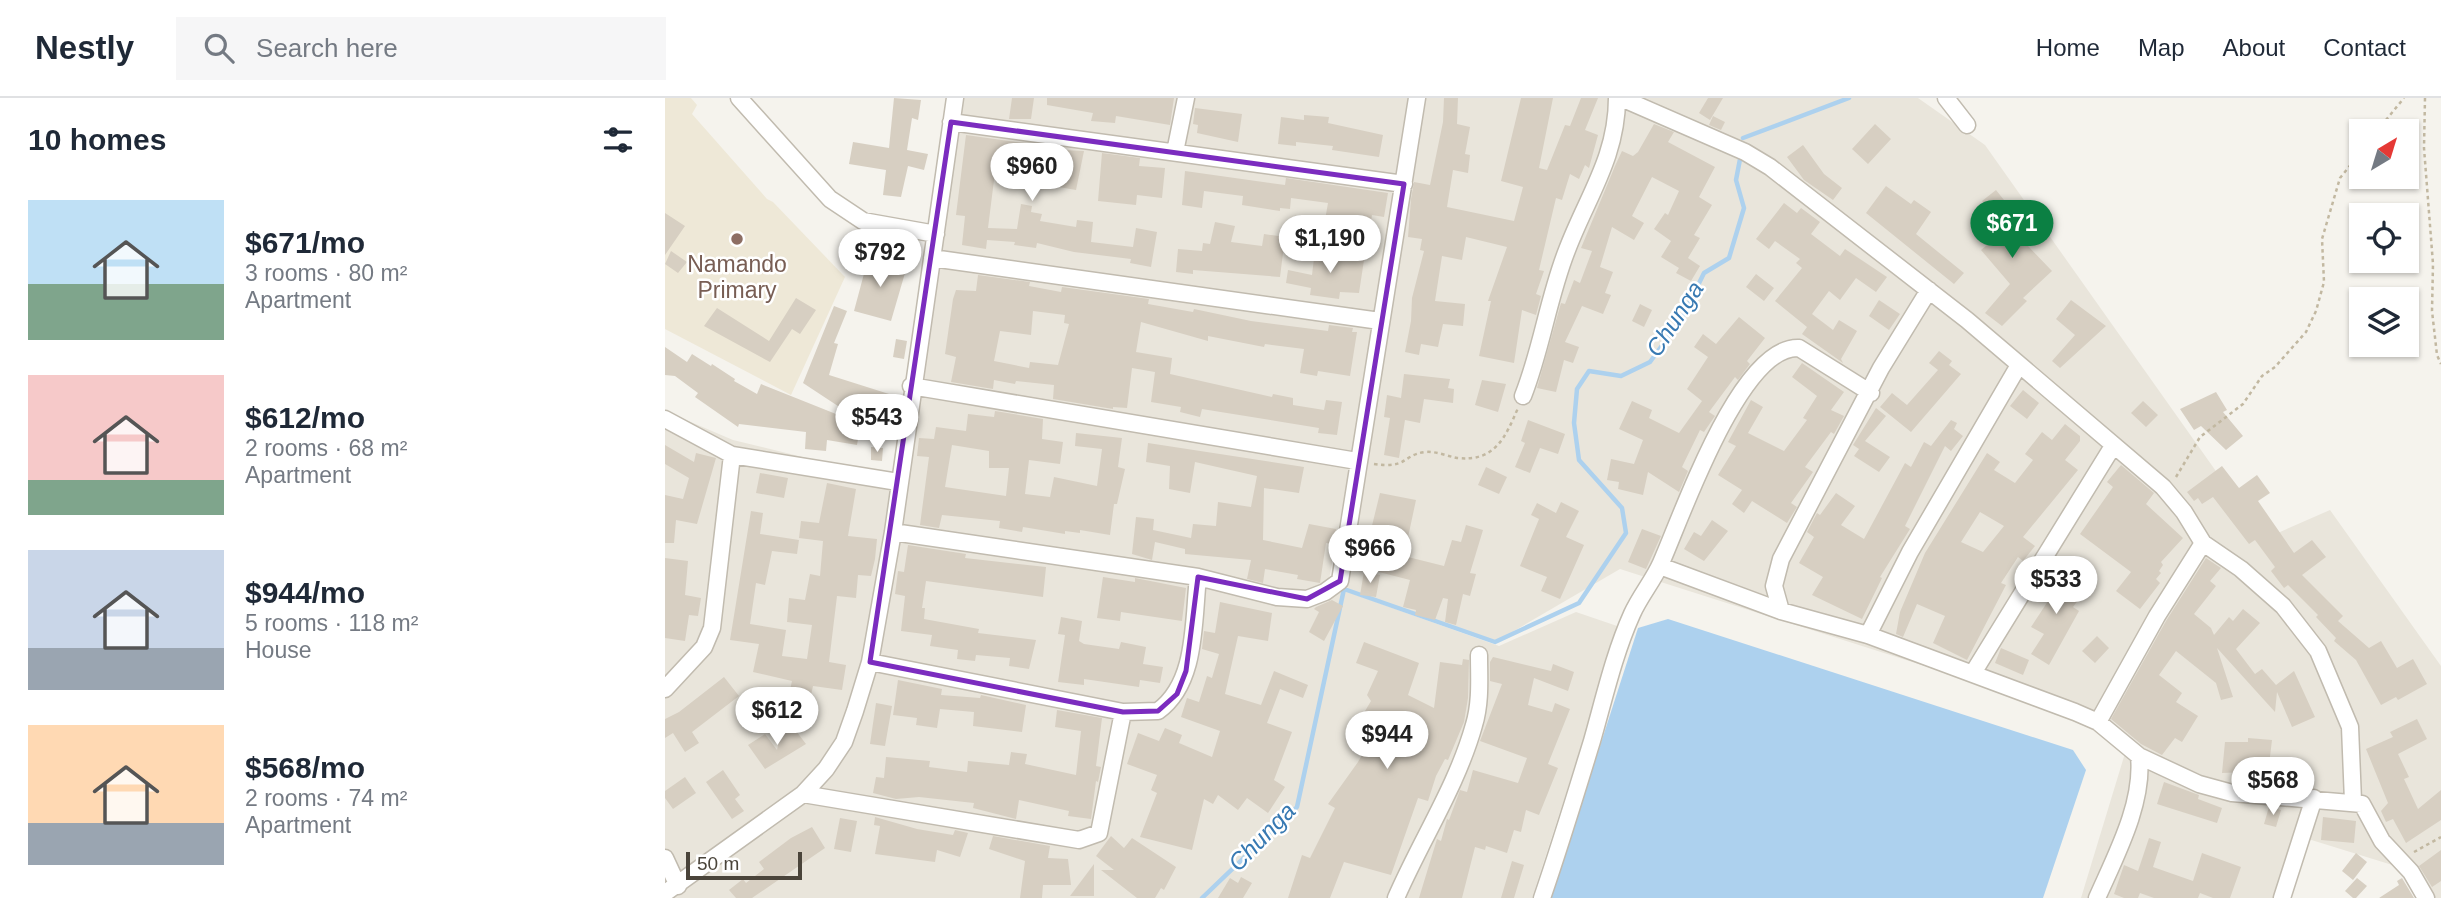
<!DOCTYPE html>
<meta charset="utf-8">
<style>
body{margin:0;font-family:Arial,sans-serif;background:#f6f6f7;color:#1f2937;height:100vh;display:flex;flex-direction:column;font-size:26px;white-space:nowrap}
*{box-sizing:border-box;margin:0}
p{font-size:23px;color:#747a83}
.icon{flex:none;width:38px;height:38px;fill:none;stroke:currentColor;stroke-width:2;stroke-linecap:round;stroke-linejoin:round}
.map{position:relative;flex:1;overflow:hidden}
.details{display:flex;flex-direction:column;background:#fff;width:665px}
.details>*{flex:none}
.needle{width:46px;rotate:38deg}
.controls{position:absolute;left:1684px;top:21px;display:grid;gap:14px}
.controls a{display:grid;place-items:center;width:70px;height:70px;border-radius:0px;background:#fff;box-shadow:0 2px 5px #0004;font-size:35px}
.scale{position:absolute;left:21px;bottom:18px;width:116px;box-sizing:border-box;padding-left:7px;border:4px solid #4a443a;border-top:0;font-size:19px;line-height:24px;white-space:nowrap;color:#4a443a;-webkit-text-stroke:5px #fff;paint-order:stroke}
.price{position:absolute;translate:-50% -60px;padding:0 16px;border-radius:24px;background:#fff;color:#222;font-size:23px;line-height:46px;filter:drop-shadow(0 2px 4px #0008)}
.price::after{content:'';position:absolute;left:50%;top:42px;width:21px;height:16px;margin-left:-10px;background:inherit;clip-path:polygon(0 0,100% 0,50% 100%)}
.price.active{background:#0b8043;color:#fff}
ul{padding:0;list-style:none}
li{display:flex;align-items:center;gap:21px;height:175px;padding:0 28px}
li span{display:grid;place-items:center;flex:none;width:196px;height:140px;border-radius:0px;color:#555}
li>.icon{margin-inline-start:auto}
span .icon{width:84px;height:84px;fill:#fffc;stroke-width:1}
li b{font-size:30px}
h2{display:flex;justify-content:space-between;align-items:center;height:84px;padding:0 28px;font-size:30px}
header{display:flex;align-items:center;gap:42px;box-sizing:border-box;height:98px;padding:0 35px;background:#fff;border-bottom:2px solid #e0e1e3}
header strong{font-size:33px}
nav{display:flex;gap:38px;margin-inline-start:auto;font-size:24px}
.search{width:490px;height:63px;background:#f6f6f7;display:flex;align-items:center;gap:18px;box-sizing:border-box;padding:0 24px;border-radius:0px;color:#747a83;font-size:26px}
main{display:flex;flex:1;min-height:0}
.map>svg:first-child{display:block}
.residential{fill:#e9e5db}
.education{fill:#eee8d7}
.water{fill:#add1ee}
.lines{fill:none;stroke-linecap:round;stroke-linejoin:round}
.stream{stroke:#add1ee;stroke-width:4.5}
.building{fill:#d7cfc2;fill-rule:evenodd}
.street-casing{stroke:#c1bbaf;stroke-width:19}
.path{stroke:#c2b8a1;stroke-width:2.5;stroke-dasharray:3.5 3.5;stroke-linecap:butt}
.street{stroke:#fff;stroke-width:16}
.marked{fill:none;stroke:#7b2cbf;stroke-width:5;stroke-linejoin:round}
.education-dot{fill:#8d6e63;stroke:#fff;stroke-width:2.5}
.labels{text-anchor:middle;stroke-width:5;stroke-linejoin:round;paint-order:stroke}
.education-label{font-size:23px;fill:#785e54;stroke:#fff}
.water-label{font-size:24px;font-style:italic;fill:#3779b2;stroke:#fff}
</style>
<header>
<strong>Nestly</strong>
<div class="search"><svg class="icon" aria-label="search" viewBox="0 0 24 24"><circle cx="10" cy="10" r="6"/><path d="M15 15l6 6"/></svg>Search here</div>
<nav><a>Home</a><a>Map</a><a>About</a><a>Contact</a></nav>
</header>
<main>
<section class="details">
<h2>10 homes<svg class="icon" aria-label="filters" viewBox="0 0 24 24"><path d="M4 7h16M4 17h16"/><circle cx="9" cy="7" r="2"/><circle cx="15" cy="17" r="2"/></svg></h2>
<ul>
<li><span style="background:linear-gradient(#bfe0f5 60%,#7fa58c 0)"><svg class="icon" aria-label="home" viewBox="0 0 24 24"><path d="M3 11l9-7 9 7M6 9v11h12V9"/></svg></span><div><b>$671/mo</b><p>3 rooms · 80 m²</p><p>Apartment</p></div></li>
<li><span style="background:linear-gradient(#f6c9c9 75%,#7fa58c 0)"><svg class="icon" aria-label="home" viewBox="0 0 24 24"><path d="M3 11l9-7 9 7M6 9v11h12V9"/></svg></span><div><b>$612/mo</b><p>2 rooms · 68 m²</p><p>Apartment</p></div></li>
<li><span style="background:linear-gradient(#c9d6e8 70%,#9aa5b1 0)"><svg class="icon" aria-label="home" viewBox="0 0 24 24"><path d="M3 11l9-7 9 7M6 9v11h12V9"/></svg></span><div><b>$944/mo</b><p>5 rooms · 118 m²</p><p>House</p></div></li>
<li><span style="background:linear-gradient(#ffd9b3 70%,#9aa5b1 0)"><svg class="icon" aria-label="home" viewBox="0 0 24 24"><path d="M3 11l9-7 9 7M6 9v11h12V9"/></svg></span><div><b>$568/mo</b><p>2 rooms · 74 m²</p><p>Apartment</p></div></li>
</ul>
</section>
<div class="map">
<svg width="1776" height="800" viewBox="0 0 1776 800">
<rect width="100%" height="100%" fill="#f5f3ed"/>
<path class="residential" d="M288 0H753L663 487 834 548 911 514 955 529 867 800H0V313L68 342 235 383Z
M757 0H1253L1320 47 1599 441 1665 412 1776 568V800H1754L1737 770 1640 740 1620 800H1416L1461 652 1420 619 955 471 830 544 679 491Z"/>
<path class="education" d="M0 0H26L32 7 27 16 102 101 108 104 180 179 126 297 0 231Z"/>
<path class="water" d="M1003 521 1408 652 1421 672 1378 800H886L973 530Z"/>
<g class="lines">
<path class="stream" d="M1078 40 1184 0
M537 800 632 709 679 491 830 544 914 505 961 435 957 410 914 362 909 325 912 291 924 273 956 278 985 264 1017 220 1039 175 1064 160 1079 110 1071 82 1076 56"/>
</g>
<path class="building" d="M229 0 256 2 253 22 247 20 242 52 263 56 259 72 243 68 236 99 218 97 221 72 184 66 188 44 224 50Z
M347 0H369L366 21H344Z
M382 0H509L505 27 451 18 450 25 426 23 428 15 382 7Z
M779 0H793L792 26 805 29 800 56 805 57 803 75 788 72 782 109 849 123 858 89 836 83 856 0H888L874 70 882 72 900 27 905 28 916 0H933L920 32 933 37 924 70 920 67 914 81 905 76 897 102 891 100 874 172 879 173 871 196 876 198 871 217 857 212 849 265 814 258 826 203H823L842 149 801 139 797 162 777 158 770 203 800 206 798 228 778 226 773 249 756 246 754 257 740 254 746 223 747 200 759 153 755 152 757 141 743 139 746 101 749 84 765 87 778 24Z
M1043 0H1058L1045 22 1034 15Z
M530 10 577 16 573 44 532 35 533 27 528 26Z
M639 17 664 19 663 25 718 37 714 59 667 52 668 48 631 44V48L613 46 616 19 639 22Z
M1048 18 1060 24 1056 32 1044 27Z
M989 26 1009 34 1003 44 1050 69 1034 99 1047 107 1029 137 1035 140 1023 160 1035 168 1026 183 1011 175 1014 170 996 159 1006 143 989 131 1000 115 1003 117 1014 93 987 79 967 118 979 125 969 142 947 129 935 169 948 174 940 195 946 197 938 216 917 208 900 244 914 249 908 265 899 262 891 294 872 290 896 205 900 206 909 182 915 185 927 153 916 150 950 68 957 53 968 58 973 54Z
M1210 26 1226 41 1203 66 1187 51Z
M301 37 359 45V50L419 53 411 92 388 88 392 65 357 62V69L331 66 323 130 352 131 356 106 367 108 366 114 377 116 375 123 411 129 412 122 428 124 426 144 468 149 471 130 492 134 486 169 465 165 466 161 409 154 372 145 371 150 349 147 350 144 322 142 321 151 297 147 300 118 291 117Z
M1138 47 1159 76 1177 90 1168 102 1139 82 1122 59Z
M437 55 475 60 474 68 500 70 497 100 472 97 471 107 433 103Z
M520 73 620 87 621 80 723 95 719 119 707 117 705 129 660 122 663 105 626 100 625 111 615 110V113L577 107 578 98 539 93 537 110 517 107Z
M1221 88 1246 106 1249 102 1266 114 1251 136 1299 175 1289 186 1201 115Z
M1331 92 1371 142 1363 148 1387 173 1358 200 1362 203 1337 228 1320 215 1345 186 1316 152 1340 132 1317 103Z
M1119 105 1132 115 1136 110 1155 124 1146 136 1175 158 1180 151 1222 179 1211 194 1191 180 1175 202 1164 193 1147 216 1168 232 1174 222 1192 233 1176 261 1178 265 1137 236 1142 229 1110 203 1137 170 1131 165 1135 161 1110 143 1104 151 1091 141Z
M0 115 20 128 0 157Z
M550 124 570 128 566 144 597 148 599 136 620 139 615 179 528 172V176L511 174 513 151 537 153 538 145 545 146Z
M205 135 220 138 212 153 199 147Z
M650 152 674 154V160L699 162 694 195 675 194 674 201 645 197 646 190 621 185 623 172 647 177Z
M6 153 22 164 13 175 0 166Z
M204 157 232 166 230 172 240 175 226 223 189 213Z
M1091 176 1109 190 1099 203 1081 189Z
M313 177 365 184 364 188 396 194 397 189 484 201 483 206 528 214 529 211 586 223 663 233 664 227 688 230 687 234H692L685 278 653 273 652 278 635 275 639 251 600 246 599 249 543 238V243L476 224 471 254 507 260 505 276 607 299 608 296 628 300V307L659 312 661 302 677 304 672 337 653 335 654 330 537 311 535 319 515 314 516 309 486 304 490 274 467 270 462 310 448 309V311L388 301 389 287 351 283 350 286 329 282 328 291 286 284 291 259 280 256 288 201 291 192 311 193ZM368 213 400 217 399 225 404 226 393 267 365 264 364 270 329 263 335 233 366 237Z
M131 200 151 212 135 236 127 231 105 264 39 228 52 210 104 243Z
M1214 202 1235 216 1224 232 1204 218Z
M1406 202 1441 228 1395 270 1387 263 1410 237 1391 221Z
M975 206 987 212 979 229 967 223Z
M169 208 182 213 169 245 173 246 164 277 224 296 218 318 198 312 192 347 162 342 161 353 140 351 141 334 74 326 73 329 30 299 33 295 10 278 0 277V249L22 264 27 256 46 268 47 266 70 281 69 283 92 296 96 286 176 318 179 312 138 285Z
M1074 219 1100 240 1082 263 1085 266 1073 282 1070 279 1044 314 1050 318 1039 334 1035 332 1017 369 1023 373 1014 394 983 374 978 397 953 391 954 384 942 382 946 361 969 366 978 342 954 331 967 303 987 312 984 320 1014 335 1037 303 1022 291 1043 259 1029 249 1038 236 1051 246Z
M231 241 242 243 239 261 228 259Z
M1274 253 1287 263 1284 267 1296 276 1246 334 1215 309 1227 295 1242 307 1273 272 1264 265Z
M1137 265 1179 294 1166 312 1179 318 1169 336 1166 334 1140 369 1148 374 1126 405 1132 409 1122 425 1087 403 1079 415 1067 406 1077 392 1053 377 1071 348 1063 344 1086 302 1098 309 1083 335 1119 353 1142 322 1138 320 1152 298 1127 279Z
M739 276 785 281 783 290 789 291 788 305 759 301 755 325 740 322 734 360 719 357 725 320 719 319 722 297 736 300Z
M817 282 841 286 833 314 810 307Z
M1358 292 1374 305 1362 321 1345 308Z
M1551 294 1562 312 1558 314 1578 338 1561 352 1536 328 1529 332 1515 311Z
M1478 303 1493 317 1481 329 1466 315Z
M1211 310 1221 318 1200 343 1225 359 1214 374 1189 358 1194 351 1188 347Z
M330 313 378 321 377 341 398 344 395 366 364 362 360 396 385 399 389 379 432 388 437 351 410 348 411 335 457 340 453 369 460 371 452 406H449L445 437 415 432V435L400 433V436L358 429 357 434 334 430 335 423 277 417 274 430 255 427 264 359 252 358 254 340 269 341 271 329 301 333 303 316 329 319ZM287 347 324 353V370H344L341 398 280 389Z
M863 322 900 336 893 356 875 350 865 375 850 369 860 345 856 343Z
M1286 322 1292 325 1289 331 1298 338 1286 353 1280 348 1240 428 1245 431 1215 479 1217 480 1197 521 1147 497 1158 479 1134 465 1149 439 1142 434 1152 415 1155 417 1171 395 1190 408 1176 427 1199 441 1240 365 1246 369 1259 344 1266 348Z
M1400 326 1415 338V343L1400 362 1413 372 1358 439 1370 448 1358 463 1353 459 1336 485 1341 487 1302 562 1268 545 1280 518 1252 506 1238 539 1231 536 1235 514 1260 455 1322 355 1335 364 1329 372 1350 385 1368 362 1360 356 1377 334 1387 342ZM1315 414 1339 428 1318 454 1296 444Z
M483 345 639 369 634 395 599 390 598 442 637 450 644 426 671 431 668 446 661 445 655 485 632 481 633 477 600 471 598 485 582 481 586 462 520 456V451L490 444 487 462 467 456 471 419 489 421 488 432 526 440 528 426 551 428 553 404 586 409 592 378 530 364 525 395 504 391 505 368 481 364Z
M0 347 29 364 31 355 51 360 32 426 11 422 9 445H0V397L18 401 24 380 0 366Z
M206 349 218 350 217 363 206 362Z
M1456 367 1489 395 1481 406 1518 440 1496 464 1498 467 1494 473 1496 475 1491 481 1495 485 1475 511 1451 493 1466 474 1415 436 1448 389 1442 384Z
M1557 368 1574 390 1592 377 1605 395 1593 403 1629 455 1647 442 1661 459 1637 477 1678 518 1673 523 1704 550 1716 543 1732 570 1748 561 1762 586 1733 602 1731 599 1716 607 1691 562 1669 543 1671 540 1651 519 1653 517 1623 487 1619 490 1606 473 1610 469 1590 442 1584 446 1548 399 1537 406 1533 400 1529 403 1522 394Z
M821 369 842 379 834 396 813 387Z
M95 375 123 380 119 400 91 395Z
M162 385 191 391 183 438 212 441 210 461 206 478 193 477 191 500 172 498 164 564 181 567 177 592 148 588 141 620 120 615 127 583 88 574 94 546 65 542 86 413 98 415 95 436 134 442 132 456 107 453 100 487 91 485 85 526 121 532 117 558 142 561 147 527 122 524 124 500 140 502 145 476 155 478 158 443 134 440 136 423 154 425Z
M715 395 751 402 739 458 779 468 787 442 796 444 801 427 818 432 805 475 811 476 805 498 798 496 791 527 780 524 783 501 778 500 770 522 750 517 751 512 738 509 745 482 714 474 721 448 703 444Z
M896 404 914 413 901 439 919 447 895 501 876 493 882 479 855 468 874 421 866 417 872 405 891 415Z
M1047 422 1063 433 1039 463 1019 451 1029 434 1036 438Z
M977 431 996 438 981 471 963 464Z
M243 447 301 456 300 460 381 469 378 499 261 483 257 510H260L259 521 314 531 313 535 371 542 364 571 344 568 345 560 311 557 310 563 292 561 293 552 265 548 267 537 236 533 240 498 230 496 233 473 239 474Z
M0 460 23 463 20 497 36 500 33 518 24 517 20 543 0 540Z
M1541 460 1556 470 1545 483 1551 488 1529 516 1546 530 1549 537 1564 519 1568 523 1578 511 1595 525 1571 551 1590 576 1597 571 1611 587 1629 573 1650 619 1627 629 1612 594 1610 614 1552 550 1568 599 1556 602 1551 585 1511 553 1494 577 1517 595 1511 604 1533 618 1517 644 1510 640 1497 657 1476 646 1446 621 1501 523Z
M1391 472 1419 494 1408 509 1414 513 1384 567 1366 556 1379 536 1366 529 1387 497 1381 492 1386 486 1382 483Z
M699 474 715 477 711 499 695 497Z
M438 479 470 484V480L521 490 517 523 456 514 455 523 432 520Z
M667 502 678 508 659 543 644 534 654 514 649 511 651 509Z
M555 504 607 515 603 543 573 538 560 596 596 607 609 573 643 587 638 600 615 591 602 625 627 634 609 682 620 689 603 715 582 700 573 712 553 697 548 706 539 701 527 752 475 739 492 695 486 692 492 677 462 666 473 635 494 643 500 630 517 637 514 645 547 659 555 633 516 619 522 600 534 604 542 578 547 580 554 556 537 551 539 533 550 535Z
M396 519 417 523 414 543 419 546 454 551 456 544 481 549 478 566 498 569 495 585 475 582 474 589 419 581V587L393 584 400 537 393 536Z
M1432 538 1444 550 1430 565 1417 553Z
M699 544 754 565 743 597 769 610 775 564 797 567 798 561 804 562 803 600 799 624 783 662 780 661 771 678 763 703 753 700 726 777 679 764 665 800H623L637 757 645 760 670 710 663 706 693 664 714 627 697 618 706 603 702 597 713 573 691 565Z
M1336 550 1364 562 1358 577 1330 565Z
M828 559 886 573 888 566 909 574 903 593 869 580 863 607 887 614 890 605 905 611 883 666 893 670 874 717 861 712 856 734 849 732 842 755 821 748 820 752 810 749 797 800H754L772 741 776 743 782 721 784 722 795 692 802 694 808 672 853 685 862 660 815 643 837 586 825 583V564Z
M59 579 74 598 27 634 34 645 20 654 8 635 0 640V621L14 614Z
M233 582 277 591 276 597 315 600 316 597 361 607 357 634 308 628 309 614 275 611 272 630 251 627 252 620 228 617Z
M211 605 227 608 220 648 205 646Z
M392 612 437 620 431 668 436 669 433 684 431 683 426 721 403 718 404 713 354 702 351 721 308 710 309 705 254 699 231 701 208 695 211 679 219 680 221 659 265 663 264 669 302 674 303 663 344 667 346 654 362 656 360 666 411 677 416 633 390 629Z
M1752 621 1762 641 1733 656 1744 679 1739 681 1753 711 1776 692V722L1741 745 1728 721 1721 724 1716 713 1723 705 1701 651 1728 639 1725 634Z
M125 625 141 646 100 671 83 647 100 636 112 652 116 632Z
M1583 640 1607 642 1604 667 1580 665V674L1557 675 1560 644H1583Z
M58 672 75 697 70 701 79 713 67 721 41 684Z
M20 679 31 695 8 711 0 700V693Z
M1499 684 1534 697 1533 701 1557 710 1552 725 1492 706Z
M1604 709 1616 712 1611 729 1599 726Z
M210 719 252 731 288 737 290 732 303 735 295 759 272 752 270 764 210 756 215 728 209 727Z
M1658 719 1691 723 1689 745 1656 742Z
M175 720 192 723 186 754 169 751Z
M147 729 160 750 87 800H71L64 792 78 781 81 785 99 771 94 764 126 740Z
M328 738 385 748 383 760 403 761 406 787H378L377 800H355L360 763 324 751Z
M446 738 459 750 467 740 511 769 499 792 496 790 490 800H472L436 772H449L431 758Z
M1484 740 1496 744 1488 769 1528 783 1537 755 1576 769 1565 800H1548L1535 795 1533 800H1489L1475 795 1473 800H1459L1449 796 1459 767 1473 773Z
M1776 752V783L1767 789 1754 768Z
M1691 755 1702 764 1688 782 1677 773Z
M847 763 859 767 849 800H836Z
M429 766V798H405Z
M576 779 587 785 578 800H553L565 780 573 785Z
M1692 780 1702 788 1691 800H1688L1680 793Z
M1737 780 1749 800H1714L1734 787 1732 783Z"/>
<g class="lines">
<defs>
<path id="street" d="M74 0 165 101 198 123 271 136
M956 0 1080 54 1105 69 1302 222 1498 389 1519 414 1538 445 1576 471 1618 508 1653 553 1685 629 1688 703
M1281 0 1302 27
M286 24 739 86
M510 54 521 0
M267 160 715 223
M246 288 692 363
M858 298C877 250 883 200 902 152 922 99 952 59 952 0
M0 321 67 357 233 384
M228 434 533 479 612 499 642 501 660 494 675 483 752 0
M995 468 1116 513 1203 537 1410 614 1433 624 1474 658 1534 686 1567 695 1697 706 1717 743 1746 774 1761 800
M1116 513 1109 488 1116 461 1216 270 1264 192
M1203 537 1245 454 1354 267
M205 564 458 614 493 613C532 585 528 524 533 479
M1308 575 1448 348
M0 591 39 549 47 530 67 357
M1433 624 1492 518 1538 445
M138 696 414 742 434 735 458 614
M0 760 13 788
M0 795 138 696 161 671 179 644 190 613 205 564 228 434 290 0
M731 800C756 742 792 688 809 627 816 604 814 580 814 557
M877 800C895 748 911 695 927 643 939 601 949 556 967 516 975 498 988 483 996 465 1017 418 1075 247 1134 250L1206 295
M1432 800C1451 757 1479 705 1474 658
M1617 800 1649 700"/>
</defs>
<use href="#street" class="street-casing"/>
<path class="path" d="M1760 0 1759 50 1768 166 1767 213 1772 257 1776 266
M1712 33 1739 0
M709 366C743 371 737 357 760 354 771 353 782 358 792 360 830 364 840 340 853 310
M1511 379 1535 339 1578 306 1597 278 1610 269 1641 234 1651 213 1659 184 1657 141 1675 80 1696 54
M1749 754 1776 739"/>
<use href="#street" class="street"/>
</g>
<path class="marked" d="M286 24 739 86 675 483 642 501 533 479 521 573 512 596 493 613 458 614 205 564Z"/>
<circle class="education-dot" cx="72" cy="141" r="7"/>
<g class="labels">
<g class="education-label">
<text x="72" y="174">Namando<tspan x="72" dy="26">Primary</tspan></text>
</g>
<g class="water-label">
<text transform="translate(1010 221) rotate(-57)" y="8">Chunga</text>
<text transform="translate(597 739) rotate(-46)" y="8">Chunga</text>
</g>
</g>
</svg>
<div class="controls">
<a><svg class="needle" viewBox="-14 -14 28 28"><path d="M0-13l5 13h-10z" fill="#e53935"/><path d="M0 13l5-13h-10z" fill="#747a83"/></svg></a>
<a><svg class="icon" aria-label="locate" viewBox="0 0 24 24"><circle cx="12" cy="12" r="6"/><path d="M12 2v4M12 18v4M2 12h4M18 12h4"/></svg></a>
<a><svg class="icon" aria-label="layers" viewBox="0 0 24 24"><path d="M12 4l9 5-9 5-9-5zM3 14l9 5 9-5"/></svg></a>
</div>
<div class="scale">50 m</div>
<b class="price" style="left:367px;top:105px">$960</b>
<b class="price active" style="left:1347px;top:162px">$671</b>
<b class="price" style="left:665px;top:177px">$1,190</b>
<b class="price" style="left:215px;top:191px">$792</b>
<b class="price" style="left:212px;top:356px">$543</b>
<b class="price" style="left:705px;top:487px">$966</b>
<b class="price" style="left:1391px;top:518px">$533</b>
<b class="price" style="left:112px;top:649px">$612</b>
<b class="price" style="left:722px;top:673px">$944</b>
<b class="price" style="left:1608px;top:719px">$568</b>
</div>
</main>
